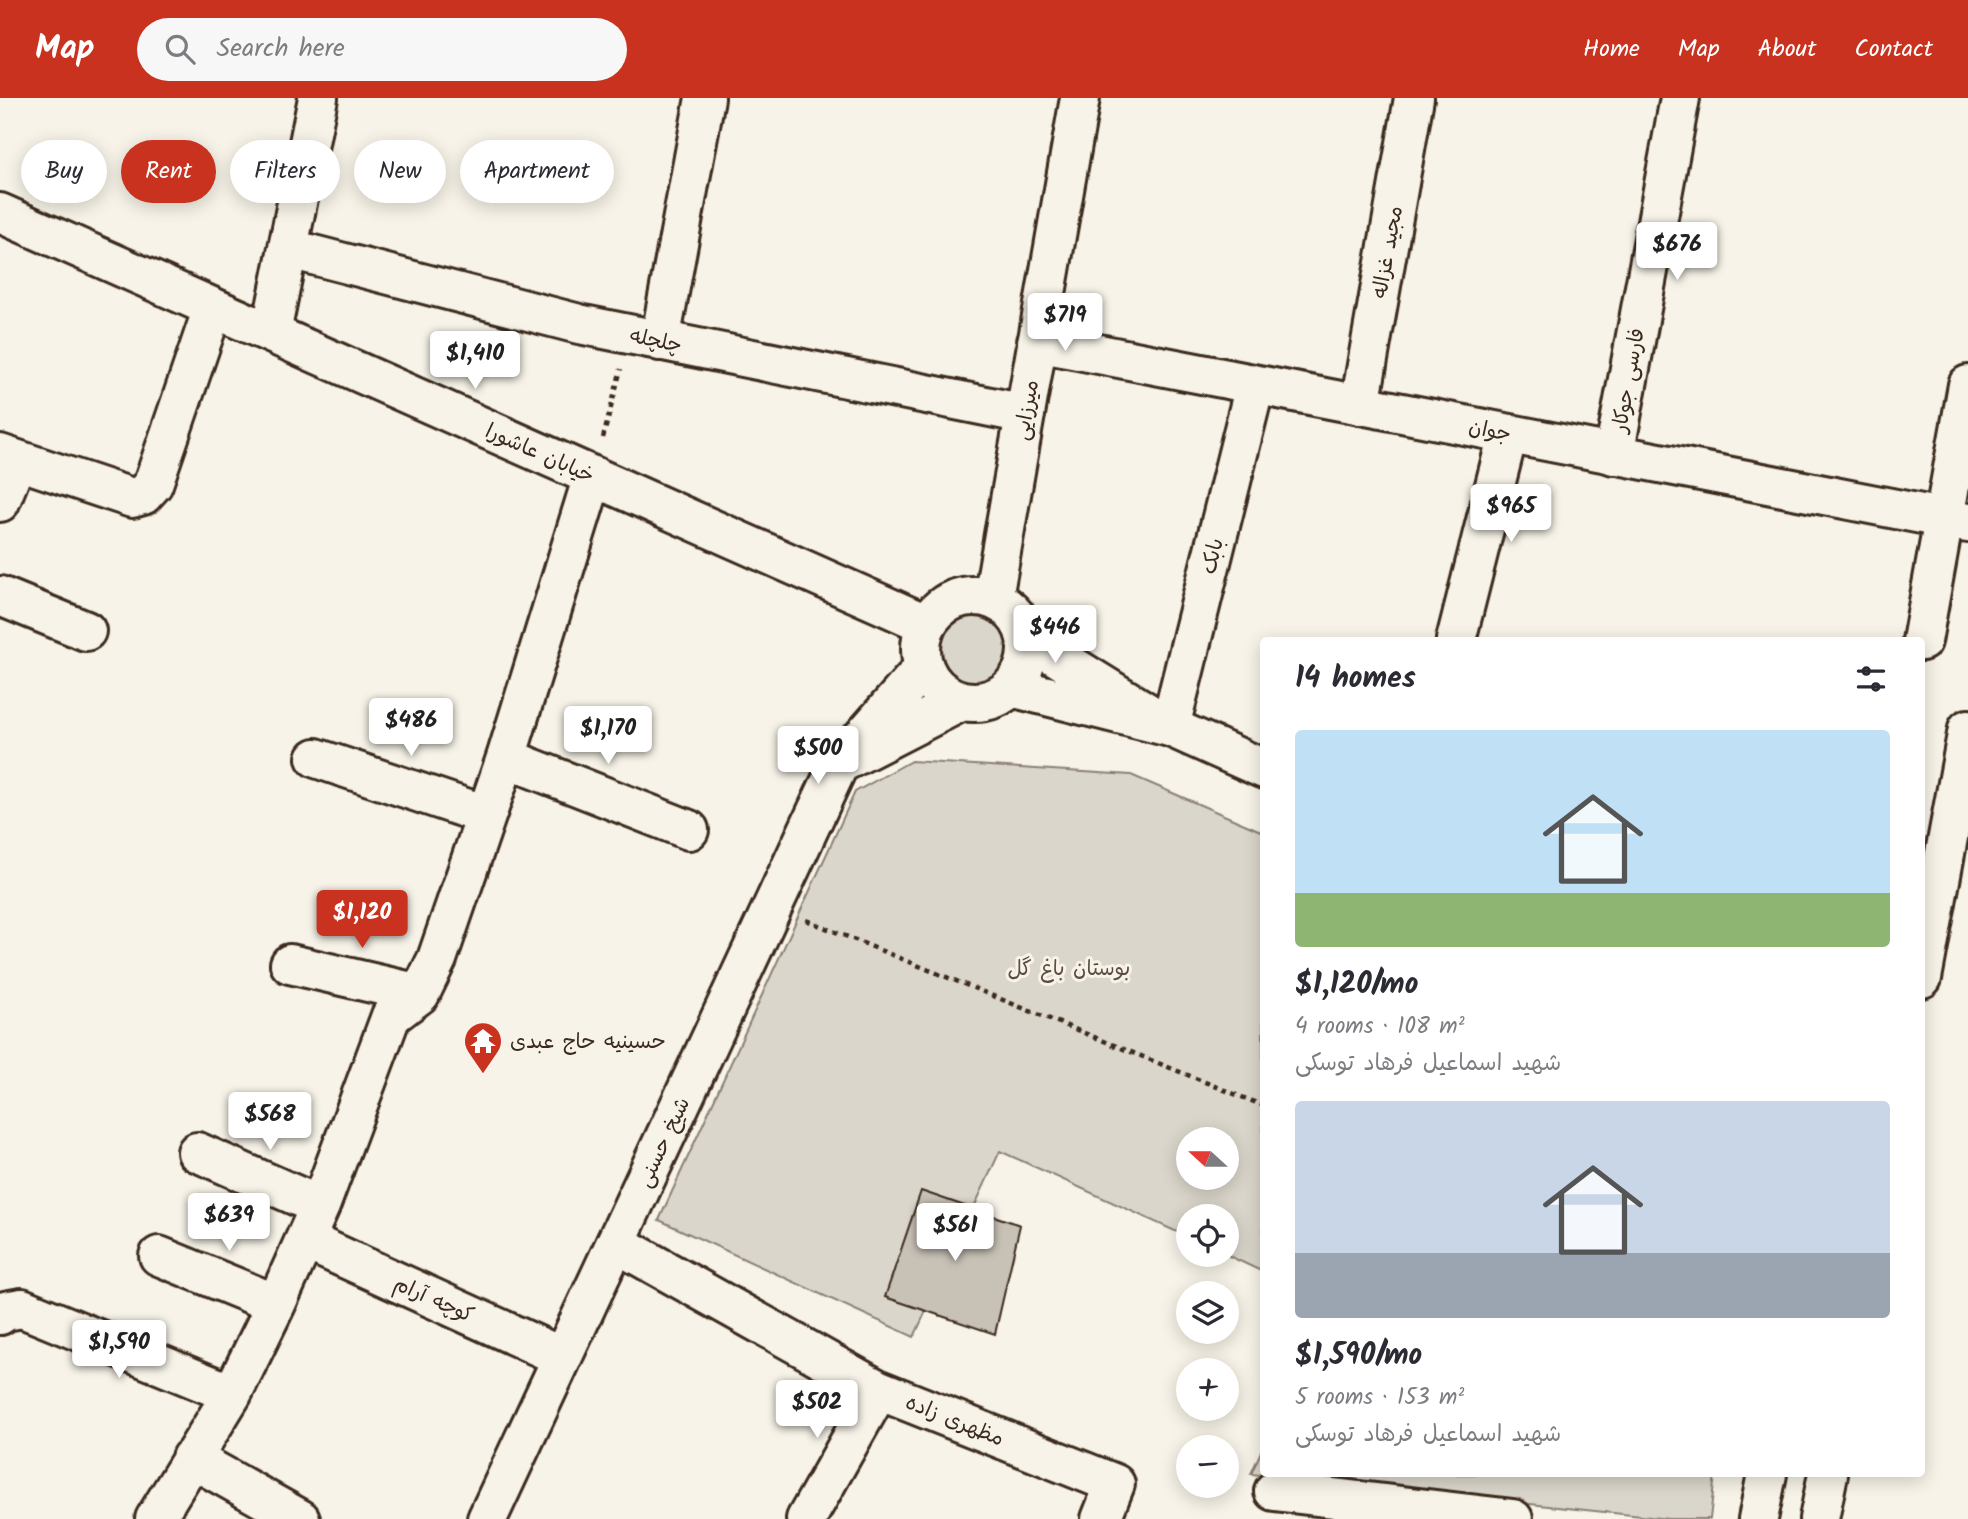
<!DOCTYPE html>
<meta charset="utf-8">
<style>
body{margin:0;font-family:Kalam,"Playpen Sans Arabic",sans-serif;background:#f7f7f7;color:#2b2b33;height:100vh;display:flex;flex-direction:column;font-size:26px;white-space:nowrap}
*{box-sizing:border-box;margin:0}
p{font-size:23px;color:#7c7c81}
.icon{flex:none;width:38px;height:38px;fill:none;stroke:currentColor;stroke-width:2;stroke-linecap:round;stroke-linejoin:round}
.map{position:relative;flex:1;overflow:hidden}
.side{position:absolute;left:1260px;top:539px;width:665px;height:840px;display:flex;flex-direction:column;background:#fff;border-radius:7px;box-shadow:0 4px 18px #0003}
.side>*{flex:none}
.hud{position:absolute;left:21px;top:42px;width:665px;height:63px;display:flex;gap:14px}
.needle{width:46px;rotate:291deg}
.buttons{position:absolute;left:1176px;top:1029px;display:grid;gap:14px}
.buttons a{display:grid;place-items:center;width:63px;height:63px;border-radius:50%;background:#fff;box-shadow:0 4px 18px #0003;font-size:35px}
.price{position:absolute;translate:-50% -60px;padding:0 16px;border-radius:7px;background:#fff;color:#222;font-size:23px;line-height:46px;filter:drop-shadow(0 2px 4px #0008)}
.price::after{content:'';position:absolute;left:50%;top:42px;width:21px;height:16px;margin-left:-10px;background:inherit;clip-path:polygon(0 0,100% 0,50% 100%)}
.price.selected{background:#c8321e;color:#fff}
ul{padding:0;list-style:none}
li{display:grid;align-content:center;gap:14px;height:371px;padding:0 35px}
li span{display:grid;place-items:center;height:217px;border-radius:7px;color:#555}
li>.icon{margin-inline-start:auto}
span .icon{width:126px;height:126px;fill:#fffc;stroke-width:1}
li b{font-size:30px}
h2{display:flex;justify-content:space-between;align-items:center;height:84px;padding:0 35px;font-size:30px}
.tag{padding:0 24px;border-radius:32px;background:#fff;box-shadow:0 4px 18px #0003;font-size:24px;line-height:63px}
.tag.selected{background:#c8321e;color:#fff}
header{display:flex;align-items:center;gap:42px;box-sizing:border-box;height:98px;padding:0 35px;background:#c8321e;color:#fff}
header strong{font-size:33px}
nav{display:flex;gap:38px;margin-inline-start:auto;font-size:24px}
.search{width:490px;height:63px;background:#f7f7f7;display:flex;align-items:center;gap:18px;box-sizing:border-box;padding:0 24px;border-radius:38px;color:#7c7c81;font-size:26px}
.map>svg:first-child{display:block}
.green{fill:#dbd6cb;stroke:#8b8074;stroke-width:2;fill-rule:evenodd}
.building{fill:#c8c1b6;stroke:#3b2a1e;stroke-width:2}
.lines{fill:none;stroke-linecap:round;stroke-linejoin:round}
.street-casing{stroke:#3b2a1e;stroke-width:44}
.secondary-casing{stroke:#3b2a1e;stroke-width:44}
.path{stroke:#3b2a1e;stroke-width:4.5;stroke-dasharray:5 5;stroke-linecap:butt}
.street{stroke:#f7f3e8;stroke-width:38}
.secondary{stroke:#f7f3e8;stroke-width:38}
.labels{text-anchor:middle;stroke-width:6;stroke-linejoin:round;paint-order:stroke}
.street-label{font-size:21px;fill:#3b2a1e;stroke:#f7f3e8}
.park-label{font-size:21px;fill:#5b4c41;stroke:#f7f3e8}
.poi-label{font-size:21px;fill:#3b2a1e;stroke:#f7f3e8;text-anchor:start}
</style>
<header>
<strong>Map</strong>
<div class="search"><svg class="icon" aria-label="search" viewBox="0 0 24 24"><circle cx="10" cy="10" r="6"/><path d="M15 15l6 6"/></svg>Search here</div>
<nav><a>Home</a><a>Map</a><a>About</a><a>Contact</a></nav>
</header>
<div class="map">
<svg width="1968" height="1421" viewBox="0 0 1968 1421">
<rect width="100%" height="100%" fill="#f7f3e8"/>
<filter id="ink" filterUnits="userSpaceOnUse"><feTurbulence type="fractalNoise" baseFrequency=".0143" numOctaves="2"/><feDisplacementMap in="SourceGraphic" scale="14" xChannelSelector="R" yChannelSelector="G"/><feConvolveMatrix kernelMatrix="1 2 1 2 8 2 1 2 1" color-interpolation-filters="sRGB"/></filter>
<g filter="url(#ink)">
<path class="green" d="M938 552a35 35 0 1 1 70 0a35 35 0 1 1-70 0Z
M911 663 1131 677 1263 734V1174L1227 1157V1118H1188V1139L1000 1053 914 1239 659 1122 855 694ZM1188 1041H1227V1080H1188Z
M1263 1349 1264 1376H1715L1710 1421H1669L1251 1376Z"/>
<path class="building" d="M921 1093 1020 1127 995 1236 885 1199Z"/>
<g class="lines">
<defs>
<path id="street" d="M290 151 579 226 1025 316
M271 235 318 0
M660 243 705 0
M1360 307 1414 0
M0 356 132 400 143 397 153 386 213 210
M1614 357 1680 0
M0 404 17 362
M0 498 86 533
M1456 542 1508 336
M1170 629 1255 287
M316 660 486 717
M506 660 689 732
M290 866 420 896
M197 1054 320 1108
M305 1142 562 1259
M616 1145 879 1292 1115 1386 1101 1421
M159 1158 276 1206
M0 1217 5 1213 22 1210 232 1296
M191 1360 300 1421
M1274 1393 1513 1421
M155 1421 232 1296 276 1206 320 1108 391 918 420 896 437 861 506 660 593 378
M806 1421 879 1292"/>
<path id="secondary" d="M0 115 926 526
M1037 244 1968 425
M921 551a53 53 0 1 1 106 0a53 53 0 1 1-106 0Z
M993 500 1080 0
M1922 543 1968 287
M924 569 839 666 962 603
M1011 589 1170 629 1027 540
M1170 629 1264 671
M1922 880 1968 631
M487 1421 839 666
M1758 1421 1767 1376
M1819 1421 1828 1376"/>
</defs>
<use href="#street" class="street-casing"/>
<use href="#secondary" class="secondary-casing"/>
<path class="path" d="M603 340 621 271
M806 822 1264 1008"/>
<use href="#street" class="street"/>
<use href="#secondary" class="secondary"/>
</g>
</g>
<defs>
<symbol id="temple-pin" viewBox="-11 -11 22 30"><path d="M0 17L-7.5 6A9.5 9.5 0 1 1 7.5 6Z" fill="#c8321e" stroke="#f7f3e8"/><path d="M0-6L5-2H3V0L6.5 2.5H4V6H1.5V3h-3V6H-4V2.5H-6.5L-3 0V-2H-5Z" fill="#fff"/></symbol>
</defs>
<g fill-rule="evenodd">
<use href="#temple-pin" x="461" y="921" width="44" height="60"/>
</g>
<g class="labels">
<g class="street-label">
<text transform="translate(1387 154) rotate(-80)" y="7">مجید غزاله</text>
<text transform="translate(656 242) rotate(12)" y="7">چلچله</text>
<text transform="translate(1628 282) rotate(-80)" y="7">فارسی جوکار</text>
<text transform="translate(1026 312) rotate(-80)" y="7">میرزایی</text>
<text transform="translate(1490 332) rotate(11)" y="7">جوان</text>
<text transform="translate(540 355) rotate(24)" y="7">خیابان عاشورا</text>
<text transform="translate(1212 458) rotate(-76)" y="7">بابک</text>
<text transform="translate(663 1044) rotate(-65)" y="7">شیخ حسنی</text>
<text transform="translate(434 1201) rotate(24)" y="7">کوچه آرام</text>
<text transform="translate(955 1322) rotate(22)" y="7">مظهری زاده</text>
</g>
<g class="park-label">
<text x="1069" y="877">بوستان باغ گل</text>
</g>
<g class="poi-label">
<text x="510" y="950">حسینیه حاج عبدی</text>
</g>
</g>
</svg>
<div class="buttons">
<a><svg class="needle" viewBox="-14 -14 28 28"><path d="M0-13l5 13h-10z" fill="#e53935"/><path d="M0 13l5-13h-10z" fill="#7c7c81"/></svg></a>
<a><svg class="icon" aria-label="locate" viewBox="0 0 24 24"><circle cx="12" cy="12" r="6"/><path d="M12 2v4M12 18v4M2 12h4M18 12h4"/></svg></a>
<a><svg class="icon" aria-label="layers" viewBox="0 0 24 24"><path d="M12 4l9 5-9 5-9-5zM3 14l9 5 9-5"/></svg></a>
<a>+</a>
<a>−</a>
</div>
<b class="price" style="left:1677px;top:184px">$676</b>
<b class="price" style="left:1065px;top:255px">$719</b>
<b class="price" style="left:475px;top:293px">$1,410</b>
<b class="price" style="left:1511px;top:446px">$965</b>
<b class="price" style="left:1055px;top:567px">$446</b>
<b class="price" style="left:411px;top:660px">$486</b>
<b class="price" style="left:608px;top:668px">$1,170</b>
<b class="price" style="left:818px;top:688px">$500</b>
<b class="price selected" style="left:362px;top:852px">$1,120</b>
<b class="price" style="left:270px;top:1054px">$568</b>
<b class="price" style="left:229px;top:1155px">$639</b>
<b class="price" style="left:955px;top:1165px">$561</b>
<b class="price" style="left:119px;top:1282px">$1,590</b>
<b class="price" style="left:817px;top:1342px">$502</b>
<div class="hud">
<a class="tag">Buy</a>
<a class="tag selected">Rent</a>
<a class="tag">Filters</a>
<a class="tag">New</a>
<a class="tag">Apartment</a>
</div>
<section class="side">
<h2>14 homes<svg class="icon" aria-label="filters" viewBox="0 0 24 24"><path d="M4 7h16M4 17h16"/><circle cx="9" cy="7" r="2"/><circle cx="15" cy="17" r="2"/></svg></h2>
<ul>
<li><span style="background:linear-gradient(#bfe0f5 75%,#8fb573 0)"><svg class="icon" aria-label="home" viewBox="0 0 24 24"><path d="M3 11l9-7 9 7M6 9v11h12V9"/></svg></span><div><b>$1,120/mo</b><p>4 rooms · 108 m²</p><p>شهید اسماعیل فرهاد توسکی</p></div></li>
<li><span style="background:linear-gradient(#c9d6e8 70%,#9aa5b1 0)"><svg class="icon" aria-label="home" viewBox="0 0 24 24"><path d="M3 11l9-7 9 7M6 9v11h12V9"/></svg></span><div><b>$1,590/mo</b><p>5 rooms · 153 m²</p><p>شهید اسماعیل فرهاد توسکی</p></div></li>
</ul>
</section>
</div>
